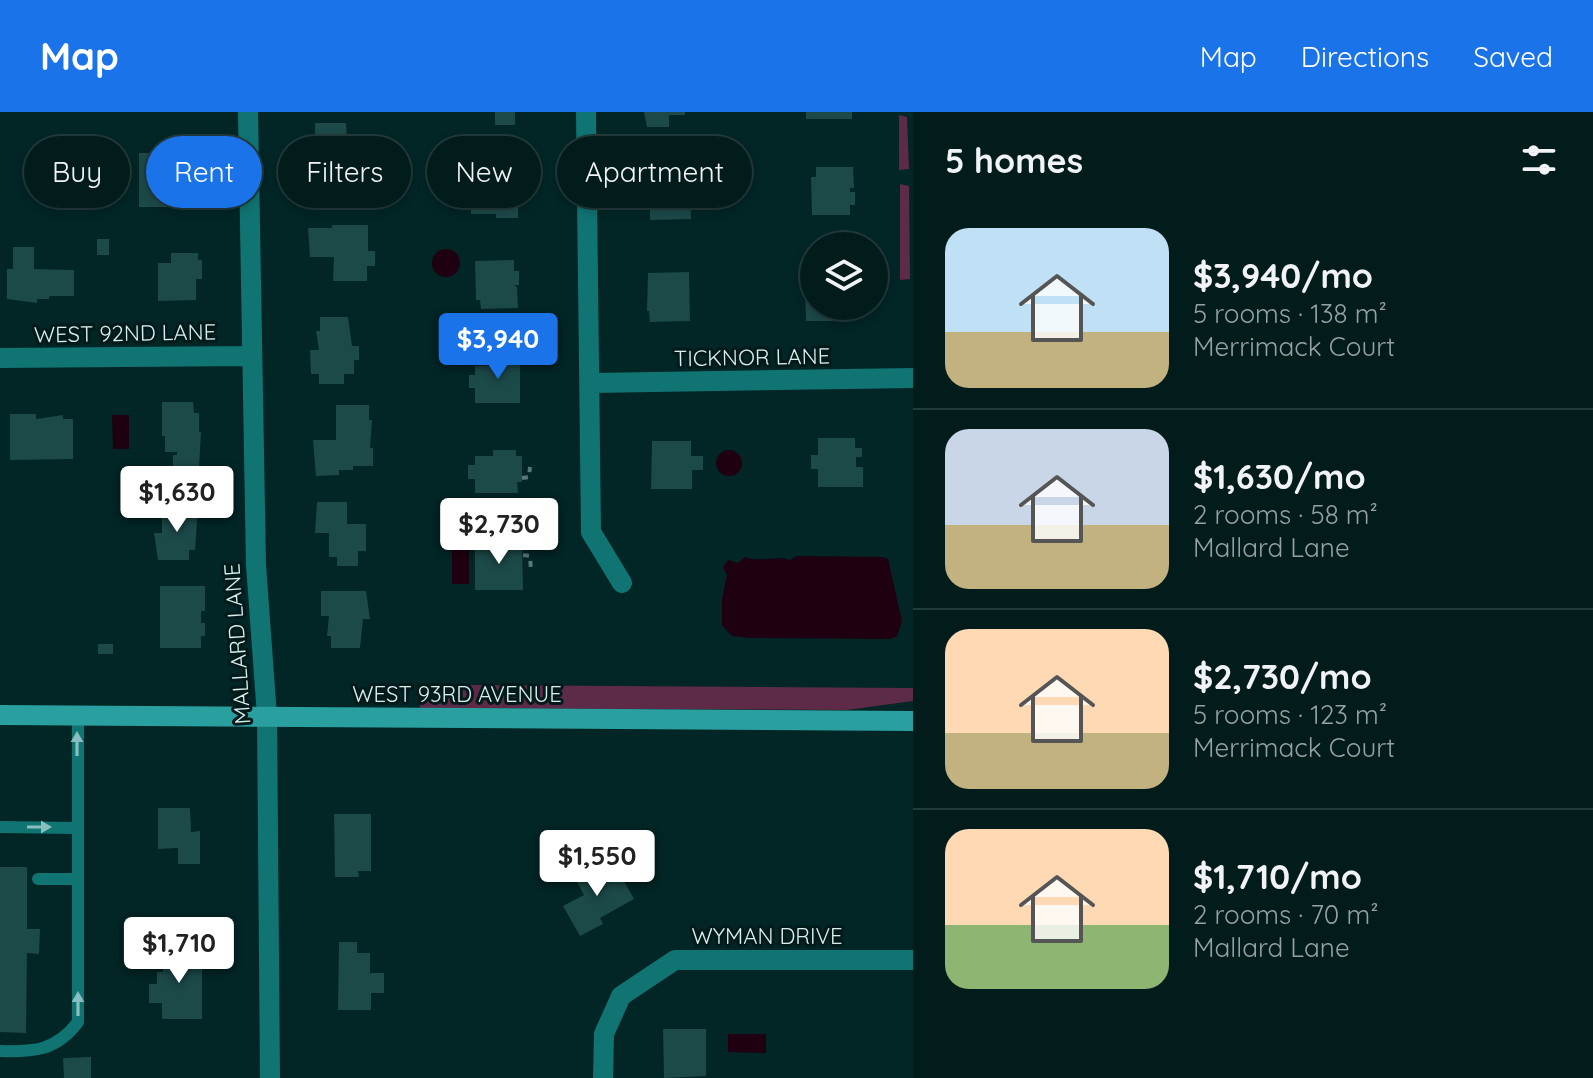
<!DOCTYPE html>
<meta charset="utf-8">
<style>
body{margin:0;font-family:Quicksand,sans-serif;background:#102929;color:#f1f3f6;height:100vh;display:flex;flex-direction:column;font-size:30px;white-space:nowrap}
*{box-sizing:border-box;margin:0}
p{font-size:26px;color:#96a1a3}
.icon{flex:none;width:44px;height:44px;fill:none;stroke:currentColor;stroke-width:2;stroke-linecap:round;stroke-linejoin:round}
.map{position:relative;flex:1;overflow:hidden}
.side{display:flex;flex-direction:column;background:#021c1c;width:680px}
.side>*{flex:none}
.top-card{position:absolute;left:24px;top:24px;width:760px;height:72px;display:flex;gap:16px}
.tools{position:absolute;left:800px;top:120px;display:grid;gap:16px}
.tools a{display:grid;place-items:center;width:88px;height:88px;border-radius:50%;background:#021c1c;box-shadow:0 4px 12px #0003,0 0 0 2px #233a3b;font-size:40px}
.price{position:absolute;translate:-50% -68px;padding:0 18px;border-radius:8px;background:#fff;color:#222;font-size:26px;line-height:52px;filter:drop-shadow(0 2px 4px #0008)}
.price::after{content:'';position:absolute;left:50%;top:48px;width:24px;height:18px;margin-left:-12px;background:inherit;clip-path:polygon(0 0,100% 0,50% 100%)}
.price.selected{background:#1a73e8;color:#fff}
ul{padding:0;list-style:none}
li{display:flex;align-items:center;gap:24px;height:200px;padding:0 32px}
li+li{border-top:2px solid #233a3b}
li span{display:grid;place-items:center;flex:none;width:224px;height:160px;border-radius:24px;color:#555}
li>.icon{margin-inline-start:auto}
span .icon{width:96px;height:96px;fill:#fffc;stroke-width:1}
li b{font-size:34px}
h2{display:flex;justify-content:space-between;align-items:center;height:96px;padding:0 32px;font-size:34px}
.pill{padding:0 28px;border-radius:36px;background:#021c1c;box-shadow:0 4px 12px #0003,0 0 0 2px #233a3b;font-size:28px;line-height:72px}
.pill.selected{background:#1a73e8;color:#fff}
header{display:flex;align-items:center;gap:48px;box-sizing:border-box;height:112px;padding:0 40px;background:#1a73e8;color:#fff}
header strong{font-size:38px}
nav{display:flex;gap:44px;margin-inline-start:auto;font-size:28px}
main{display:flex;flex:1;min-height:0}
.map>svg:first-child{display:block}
.green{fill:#5d2b48}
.water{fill:#1e0011}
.building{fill:#1c4a49}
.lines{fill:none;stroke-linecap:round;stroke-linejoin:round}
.path{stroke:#597777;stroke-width:4;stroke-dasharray:6 6;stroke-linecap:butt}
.lane{stroke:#107473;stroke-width:12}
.street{stroke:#107473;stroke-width:20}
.secondary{stroke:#29a09f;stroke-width:20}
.oneway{fill:#88bebd}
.labels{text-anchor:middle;stroke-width:6;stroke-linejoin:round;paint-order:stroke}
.street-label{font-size:22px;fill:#d8efee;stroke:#031a1a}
</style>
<header>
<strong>Map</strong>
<nav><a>Map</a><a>Directions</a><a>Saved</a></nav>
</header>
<main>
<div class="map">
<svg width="913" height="966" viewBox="0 0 913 966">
<rect width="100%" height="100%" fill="#022525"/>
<path class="green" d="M899 3 907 5 909 57 899 58Z
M900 72 909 74 910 167 900 168Z
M468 573 913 576V589L847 598 420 596V586L437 585Z"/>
<path class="water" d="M432 151a14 14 0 1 1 28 0a14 14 0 1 1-28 0Z
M112 303H129V337H113Z
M716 351a13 13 0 1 1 26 0a13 13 0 1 1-26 0Z
M452 436H469V472H452Z
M797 444 883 445 888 447 902 509 897 524 890 527 751 526 732 524 722 513V487L727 463 723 455 728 448 738 451 745 445C762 451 774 443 790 448Z
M728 922H766V941L728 940Z"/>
<path class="building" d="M495 0H515V13H495Z
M644 0H685V3H669V15H647Z
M806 0H852V7H806Z
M315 11H346L347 26H351L355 30V70L336 73V85H312L310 46H315Z
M89 27H101V43L88 42Z
M170 38H196V71H177V95H139V41H170Z
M471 52H512V62H517V71H519L518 106H496V102H471Z
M647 55H668V71L690 70 691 107 650 108V93H652L649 90V81H652L651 70H647Z
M816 55H853L854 76H850V80H855V93H850V103H812L811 65H816Z
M332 113H368V139H375V154H367V169H333L334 145H310L308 116H332Z
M97 127H109V143H97Z
M13 135H34V157L74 158V184H49V187H37V191L7 187V157H13Z
M171 141H198V148H202V167H196V188L158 189V151H171Z
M514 148V159H519V173H514L517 175 518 196 481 197 480 188H476L475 149Z
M689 160 690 209 650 210 649 199H647L648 161Z
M805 171H814V194H850V201H846V209H806Z
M320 205H348L352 234H359V248H354V262H344V272H319V262H311L310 238H319L316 219H320Z
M495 241H515V253H520V291H475V276H469V263H475V254H495Z
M162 290H193L194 301H199V320H201L199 356H173V343H177V340H165V324H162Z
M336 293H369V308H372L370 336H373V354H353V358H339V363L316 364 313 328H336Z
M10 302H36V307L63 303V307H73V347L10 348Z
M818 326H855V336H862V345H856V355H863V375H818V357H811V343H818Z
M652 329H691V344H703V358H692V377H651Z
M493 338H516V344H522V370H517L518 381H475V367H468V353H475V344H493Z
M317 390H347V412H366V439H358V454H337V445H329V421H315Z
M162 396H198L195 438H189V448H158L154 421H162Z
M475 429H518V433H522L523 478H475Z
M160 474H205V499H201V511H205V524H201V536H160Z
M321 479H366L370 507H363L360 536H331V524H327L329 504H321Z
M98 532H113V542H98Z
M158 696H190L191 720 200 719V752H178V736L158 737Z
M334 702H371V759H358L359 765H335Z
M593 753 599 765 616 755 634 787 600 806 603 812 580 824 563 794 584 783 574 764Z
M0 755H27V817H40L39 842 27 841 26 921 0 920Z
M339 830H357V841H370V861H384V881H371V898H338Z
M172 831H194V853H202V907H162V891H149V872H157V860H163V843H172Z
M663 917H706V964L664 966Z
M91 945V966H64L63 946Z"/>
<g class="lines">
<path class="path" d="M522 366 529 365 530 355
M523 443 530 444 531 459"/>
<path class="lane" d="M0 715 77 716
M38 767H77
M0 939C34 940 56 939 78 910V603"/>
<path class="street" d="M248 0 256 453 267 604 270 966
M586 0 591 420 622 471
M0 246 251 244
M591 271 913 266
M603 966 604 922 621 884 675 848H913"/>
<path class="secondary" d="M0 603 913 609"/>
</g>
<defs><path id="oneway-solid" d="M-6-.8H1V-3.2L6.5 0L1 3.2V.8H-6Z" transform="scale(2)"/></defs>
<g class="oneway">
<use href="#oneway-solid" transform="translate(77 632) rotate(-90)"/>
<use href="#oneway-solid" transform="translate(39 715)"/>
<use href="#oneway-solid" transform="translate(78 892) rotate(-90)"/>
</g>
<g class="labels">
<g class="street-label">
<text transform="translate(125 221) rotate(-1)" y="8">WEST 92ND LANE</text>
<text transform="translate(752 245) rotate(-1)" y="8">TICKNOR LANE</text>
<text transform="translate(237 532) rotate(-94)" y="8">MALLARD LANE</text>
<text x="457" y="590">WEST 93RD AVENUE</text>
<text x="767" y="832">WYMAN DRIVE</text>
</g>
</g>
</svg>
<div class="tools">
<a><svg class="icon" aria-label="layers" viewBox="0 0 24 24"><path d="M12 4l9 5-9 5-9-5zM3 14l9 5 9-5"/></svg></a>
</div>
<b class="price selected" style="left:498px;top:269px">$3,940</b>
<b class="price" style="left:177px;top:422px">$1,630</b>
<b class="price" style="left:499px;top:454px">$2,730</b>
<b class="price" style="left:597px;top:786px">$1,550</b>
<b class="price" style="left:179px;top:873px">$1,710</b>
<div class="top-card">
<a class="pill">Buy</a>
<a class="pill selected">Rent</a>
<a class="pill">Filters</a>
<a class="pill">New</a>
<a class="pill">Apartment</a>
</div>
</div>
<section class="side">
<h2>5 homes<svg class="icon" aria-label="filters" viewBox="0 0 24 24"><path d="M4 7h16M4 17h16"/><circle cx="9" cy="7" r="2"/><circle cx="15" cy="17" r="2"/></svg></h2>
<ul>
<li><span style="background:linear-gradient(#bfe0f5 65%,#c2b280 0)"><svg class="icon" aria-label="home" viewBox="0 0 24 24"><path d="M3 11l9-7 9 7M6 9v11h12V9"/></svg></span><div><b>$3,940/mo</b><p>5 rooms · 138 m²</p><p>Merrimack Court</p></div></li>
<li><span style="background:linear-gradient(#c9d6e8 60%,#c2b280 0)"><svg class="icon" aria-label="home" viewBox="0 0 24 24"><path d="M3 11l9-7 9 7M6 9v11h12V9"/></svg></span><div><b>$1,630/mo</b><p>2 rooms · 58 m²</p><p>Mallard Lane</p></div></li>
<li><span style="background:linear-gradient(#ffd9b3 65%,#c2b280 0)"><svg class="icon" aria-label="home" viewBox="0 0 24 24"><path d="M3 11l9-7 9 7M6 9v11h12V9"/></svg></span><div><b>$2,730/mo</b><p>5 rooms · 123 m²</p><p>Merrimack Court</p></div></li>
<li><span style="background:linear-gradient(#ffd9b3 60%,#8fb573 0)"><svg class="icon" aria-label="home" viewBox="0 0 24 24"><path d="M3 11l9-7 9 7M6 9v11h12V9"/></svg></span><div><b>$1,710/mo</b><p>2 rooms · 70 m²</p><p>Mallard Lane</p></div></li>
</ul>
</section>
</main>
